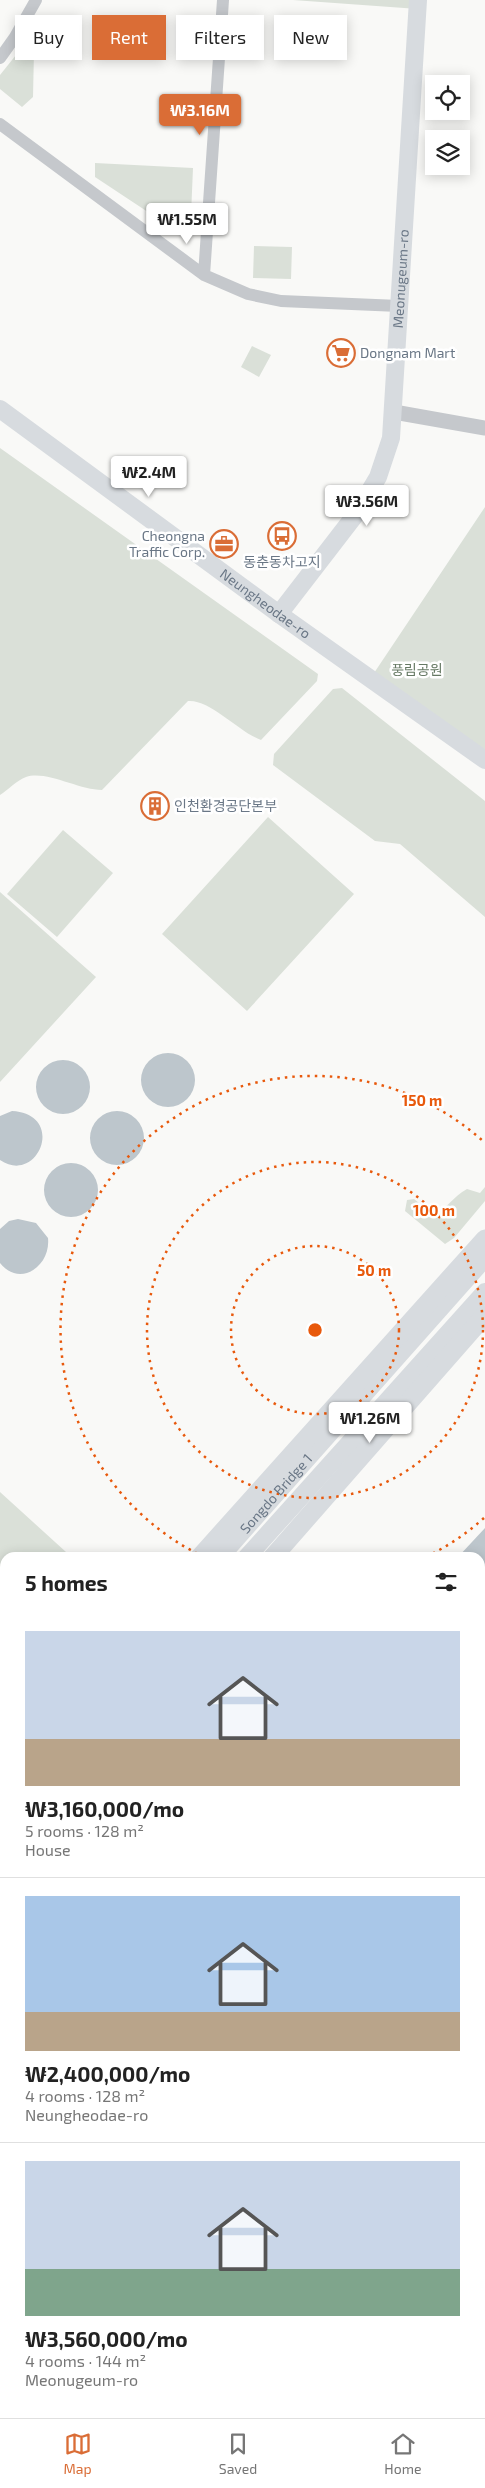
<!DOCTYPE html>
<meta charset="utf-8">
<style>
body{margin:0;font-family:"Exo 2","Noto Sans KR",sans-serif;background:#f2f2f2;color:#222;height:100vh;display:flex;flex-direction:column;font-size:19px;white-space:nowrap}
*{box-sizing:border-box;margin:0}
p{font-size:16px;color:#767676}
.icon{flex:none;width:28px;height:28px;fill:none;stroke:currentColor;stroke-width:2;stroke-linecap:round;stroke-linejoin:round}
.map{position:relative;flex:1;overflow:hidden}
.details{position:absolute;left:0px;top:1552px;width:485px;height:866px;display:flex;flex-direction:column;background:#fff;border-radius:15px 15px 0 0;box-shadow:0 2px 12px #0003}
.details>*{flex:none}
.banner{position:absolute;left:15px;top:15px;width:455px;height:45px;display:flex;gap:10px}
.controls{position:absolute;left:425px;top:75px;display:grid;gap:10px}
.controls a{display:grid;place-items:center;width:45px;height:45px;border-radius:0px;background:#fff;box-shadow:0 2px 12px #0003;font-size:25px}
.price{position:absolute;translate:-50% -42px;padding:0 11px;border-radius:5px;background:#fff;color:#222;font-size:16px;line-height:32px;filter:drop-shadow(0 1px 2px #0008)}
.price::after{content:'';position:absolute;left:50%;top:30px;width:15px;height:11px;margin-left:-8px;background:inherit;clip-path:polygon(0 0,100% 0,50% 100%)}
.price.current{background:#da6d36;color:#fff}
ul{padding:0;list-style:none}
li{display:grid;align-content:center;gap:10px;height:265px;padding:0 25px}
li+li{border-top:1px solid #e0e0e0}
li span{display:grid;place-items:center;height:155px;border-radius:0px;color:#555}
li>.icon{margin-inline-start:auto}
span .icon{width:90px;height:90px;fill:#fffc;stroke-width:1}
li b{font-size:21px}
h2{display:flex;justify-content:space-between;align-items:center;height:60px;padding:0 25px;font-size:21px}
.chip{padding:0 18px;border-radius:0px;background:#fff;box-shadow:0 2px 12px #0003;font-size:18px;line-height:45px}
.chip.current{background:#da6d36;color:#fff}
.dock{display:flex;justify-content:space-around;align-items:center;height:70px;border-top:1px solid #e0e0e0;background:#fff;font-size:14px;color:#767676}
.dock a{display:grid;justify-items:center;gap:2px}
.dock .current{color:#da6d36}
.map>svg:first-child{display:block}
.green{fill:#dae0d8}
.water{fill:#bdc6cc}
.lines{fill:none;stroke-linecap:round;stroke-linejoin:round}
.minor{stroke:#c5c8cc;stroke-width:12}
.tertiary{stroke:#c5c8cc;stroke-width:15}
.secondary{stroke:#d7dbdf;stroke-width:18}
.primary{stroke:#d7dbdf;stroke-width:19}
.trunk{stroke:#d7dbdf;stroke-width:20}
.ring{fill:none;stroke:#e8590c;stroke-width:2.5;stroke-dasharray:2.5 5}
.labels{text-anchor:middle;stroke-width:5;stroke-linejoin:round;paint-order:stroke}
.street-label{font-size:14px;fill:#6a7786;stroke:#fff}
.poi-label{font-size:14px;fill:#6a7786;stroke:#fff;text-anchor:start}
.park-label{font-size:14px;fill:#667964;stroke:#fff}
.centre{fill:#e8590c;stroke:#fff;stroke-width:2.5}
.ring-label{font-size:15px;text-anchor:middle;font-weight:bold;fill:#e8590c;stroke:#fff;stroke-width:5;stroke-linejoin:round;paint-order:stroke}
</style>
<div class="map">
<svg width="485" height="2418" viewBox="0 0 485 2418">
<rect width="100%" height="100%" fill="#f9f9f7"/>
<path class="green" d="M293 0H418V9Z
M24 45 34 51 33 97 22 107 0 89V75Z
M95 163 193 168 191 215 179 224H166L95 177Z
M254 246 292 247 291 279 253 278Z
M252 346 271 355 259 377 241 367Z
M0 448 318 674 317 681 261 740C239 732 210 699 188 701L102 790C79 790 46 770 26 777 17 780 8 790 0 795Z
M485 507V760L370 679Z
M342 688 485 801V917L400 844 375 841 273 765 274 754 333 689Z
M268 817 354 894 247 1011 162 934Z
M63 830 113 873 57 937 7 894Z
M0 892 96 977 0 1082Z
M485 1187V1201L454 1238 445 1244 405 1211 407 1200 414 1199 433 1214C448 1209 453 1196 467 1189L480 1193Z
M0 1492 66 1552 62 1557 5 1558V1578L0 1574Z"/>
<path class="water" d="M141 1080a27 27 0 1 1 54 0a27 27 0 1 1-54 0Z
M36 1087a27 27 0 1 1 54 0a27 27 0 1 1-54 0Z
M90 1138a27 27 0 1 1 54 0a27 27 0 1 1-54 0Z
M12 1111C67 1114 38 1186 0 1160V1116Z
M44 1190a27 27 0 1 1 54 0a27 27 0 1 1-54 0Z
M18 1219 36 1223 48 1238C51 1266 20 1288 0 1263V1229L9 1221Z
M485 1528V2042L480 2038V1558L458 1557Z
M0 2071 5 2075V2309L0 2305Z
M480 2338 485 2341V2418H245L234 2414H480Z
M152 2414H189L186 2418H150Z"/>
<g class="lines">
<path class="minor" d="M0 58 15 37 36 0
M0 124 204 275 248 294 281 301 399 306
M204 275 223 0"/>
<path class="tertiary" d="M394 412 485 428"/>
<g class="secondary">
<path id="s1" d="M0 409 279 614 485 760"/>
<path id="s2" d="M279 614 356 514 378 477 391 438 418 0"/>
<path id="s3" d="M219 1558 485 1258"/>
<path d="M246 1558 485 1292"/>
<path d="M0 1809 5 1804"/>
<path d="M0 1840 5 1834"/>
</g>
<path class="primary" d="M199 1558 485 1239
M272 1558 485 1315
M0 1738H5
M0 1782 5 1777
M0 1866 5 1860
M0 1884 5 1887
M0 1910 5 1911
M480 2118 485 2122
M480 2232 485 2235"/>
<path class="trunk" d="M480 2157 485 2160
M480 2189 485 2193"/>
</g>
<g class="ring">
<circle cx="315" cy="1330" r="84"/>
<circle cx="315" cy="1330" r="168"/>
<path d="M484 1518A253 253 0 0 1 426 1557M204 1557A253 253 0 1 1 484 1142"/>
</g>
<defs>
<symbol id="supermarket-ring" viewBox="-11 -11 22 22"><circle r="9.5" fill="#fff" stroke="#da6d36" stroke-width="1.5"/><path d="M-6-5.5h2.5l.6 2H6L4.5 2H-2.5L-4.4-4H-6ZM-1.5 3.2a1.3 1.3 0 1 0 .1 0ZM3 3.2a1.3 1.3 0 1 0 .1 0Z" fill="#da6d36"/></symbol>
<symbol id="bus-ring" viewBox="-11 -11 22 22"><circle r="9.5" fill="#fff" stroke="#da6d36" stroke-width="1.5"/><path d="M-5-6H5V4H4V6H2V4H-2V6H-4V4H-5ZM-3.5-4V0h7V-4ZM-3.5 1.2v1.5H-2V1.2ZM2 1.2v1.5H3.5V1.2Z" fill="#da6d36"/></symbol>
<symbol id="office-ring" viewBox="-11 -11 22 22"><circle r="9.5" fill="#fff" stroke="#da6d36" stroke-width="1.5"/><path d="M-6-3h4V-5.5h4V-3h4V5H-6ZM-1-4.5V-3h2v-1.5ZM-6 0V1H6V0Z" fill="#da6d36"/></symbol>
<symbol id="building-ring" viewBox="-11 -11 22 22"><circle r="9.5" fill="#fff" stroke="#da6d36" stroke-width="1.5"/><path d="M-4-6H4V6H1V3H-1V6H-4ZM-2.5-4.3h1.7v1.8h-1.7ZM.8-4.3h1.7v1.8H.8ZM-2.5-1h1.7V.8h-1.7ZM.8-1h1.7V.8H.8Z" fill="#da6d36"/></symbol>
</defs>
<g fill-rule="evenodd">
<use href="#supermarket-ring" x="325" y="337" width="32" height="32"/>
<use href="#bus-ring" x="266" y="520" width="32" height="32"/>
<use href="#office-ring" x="208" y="528" width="32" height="32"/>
<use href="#building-ring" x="139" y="790" width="32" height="32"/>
</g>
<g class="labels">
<g class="street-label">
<text dy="5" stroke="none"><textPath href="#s2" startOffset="370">Meonugeum-ro</textPath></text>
<text dy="5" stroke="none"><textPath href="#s1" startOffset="329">Neungheodae-ro</textPath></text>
<text dy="5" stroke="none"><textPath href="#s3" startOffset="86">Songdo Bridge 1</textPath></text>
</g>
<g class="poi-label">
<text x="360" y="358">Dongnam Mart</text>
<text x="205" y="541" text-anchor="end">Cheongna<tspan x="205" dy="16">Traffic Corp.</tspan></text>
<text x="282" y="567" text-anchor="middle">동춘동차고지</text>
<text x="174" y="811">인천환경공단본부</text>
</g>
<g class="park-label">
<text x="417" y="675">풍림공원</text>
</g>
</g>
<circle cx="315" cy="1330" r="8" class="centre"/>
<g class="ring-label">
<text x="422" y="1106">150 m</text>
<text x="434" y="1216">100 m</text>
<text x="374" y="1276">50 m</text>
</g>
</svg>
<div class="controls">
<a><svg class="icon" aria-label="locate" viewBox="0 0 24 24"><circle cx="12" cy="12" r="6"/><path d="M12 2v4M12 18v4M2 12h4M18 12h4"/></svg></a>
<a><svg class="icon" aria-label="layers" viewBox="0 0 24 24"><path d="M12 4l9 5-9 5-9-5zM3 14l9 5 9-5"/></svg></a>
</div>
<b class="price current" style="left:200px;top:136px">₩3.16M</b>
<b class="price" style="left:187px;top:245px">₩1.55M</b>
<b class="price" style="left:149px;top:498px">₩2.4M</b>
<b class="price" style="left:367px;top:527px">₩3.56M</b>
<b class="price" style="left:370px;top:1444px">₩1.26M</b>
<div class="banner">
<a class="chip">Buy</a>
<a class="chip current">Rent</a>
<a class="chip">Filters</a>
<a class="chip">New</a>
</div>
<section class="details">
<h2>5 homes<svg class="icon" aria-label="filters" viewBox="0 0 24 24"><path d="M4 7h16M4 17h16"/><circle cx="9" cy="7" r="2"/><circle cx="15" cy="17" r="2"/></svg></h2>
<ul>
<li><span style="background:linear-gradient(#c9d6e8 70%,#b9a48a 0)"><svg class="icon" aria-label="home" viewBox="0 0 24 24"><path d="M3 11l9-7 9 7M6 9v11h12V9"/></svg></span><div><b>₩3,160,000/mo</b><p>5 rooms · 128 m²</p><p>House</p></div></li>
<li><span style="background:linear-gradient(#a9c7e8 75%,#b9a48a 0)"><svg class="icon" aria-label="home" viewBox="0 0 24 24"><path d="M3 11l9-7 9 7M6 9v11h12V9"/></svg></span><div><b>₩2,400,000/mo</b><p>4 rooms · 128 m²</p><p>Neungheodae-ro</p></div></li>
<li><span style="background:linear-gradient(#c9d6e8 70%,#7fa58c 0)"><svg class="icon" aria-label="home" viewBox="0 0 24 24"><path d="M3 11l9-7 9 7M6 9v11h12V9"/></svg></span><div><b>₩3,560,000/mo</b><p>4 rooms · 144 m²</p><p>Meonugeum-ro</p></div></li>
</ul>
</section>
</div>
<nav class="dock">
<a class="current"><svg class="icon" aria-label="map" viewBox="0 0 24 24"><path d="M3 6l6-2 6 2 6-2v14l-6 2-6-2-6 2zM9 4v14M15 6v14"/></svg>Map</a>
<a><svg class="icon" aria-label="saved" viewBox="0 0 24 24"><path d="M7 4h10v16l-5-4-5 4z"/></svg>Saved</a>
<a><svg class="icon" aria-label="home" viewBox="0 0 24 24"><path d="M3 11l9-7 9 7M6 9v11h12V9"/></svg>Home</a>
</nav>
